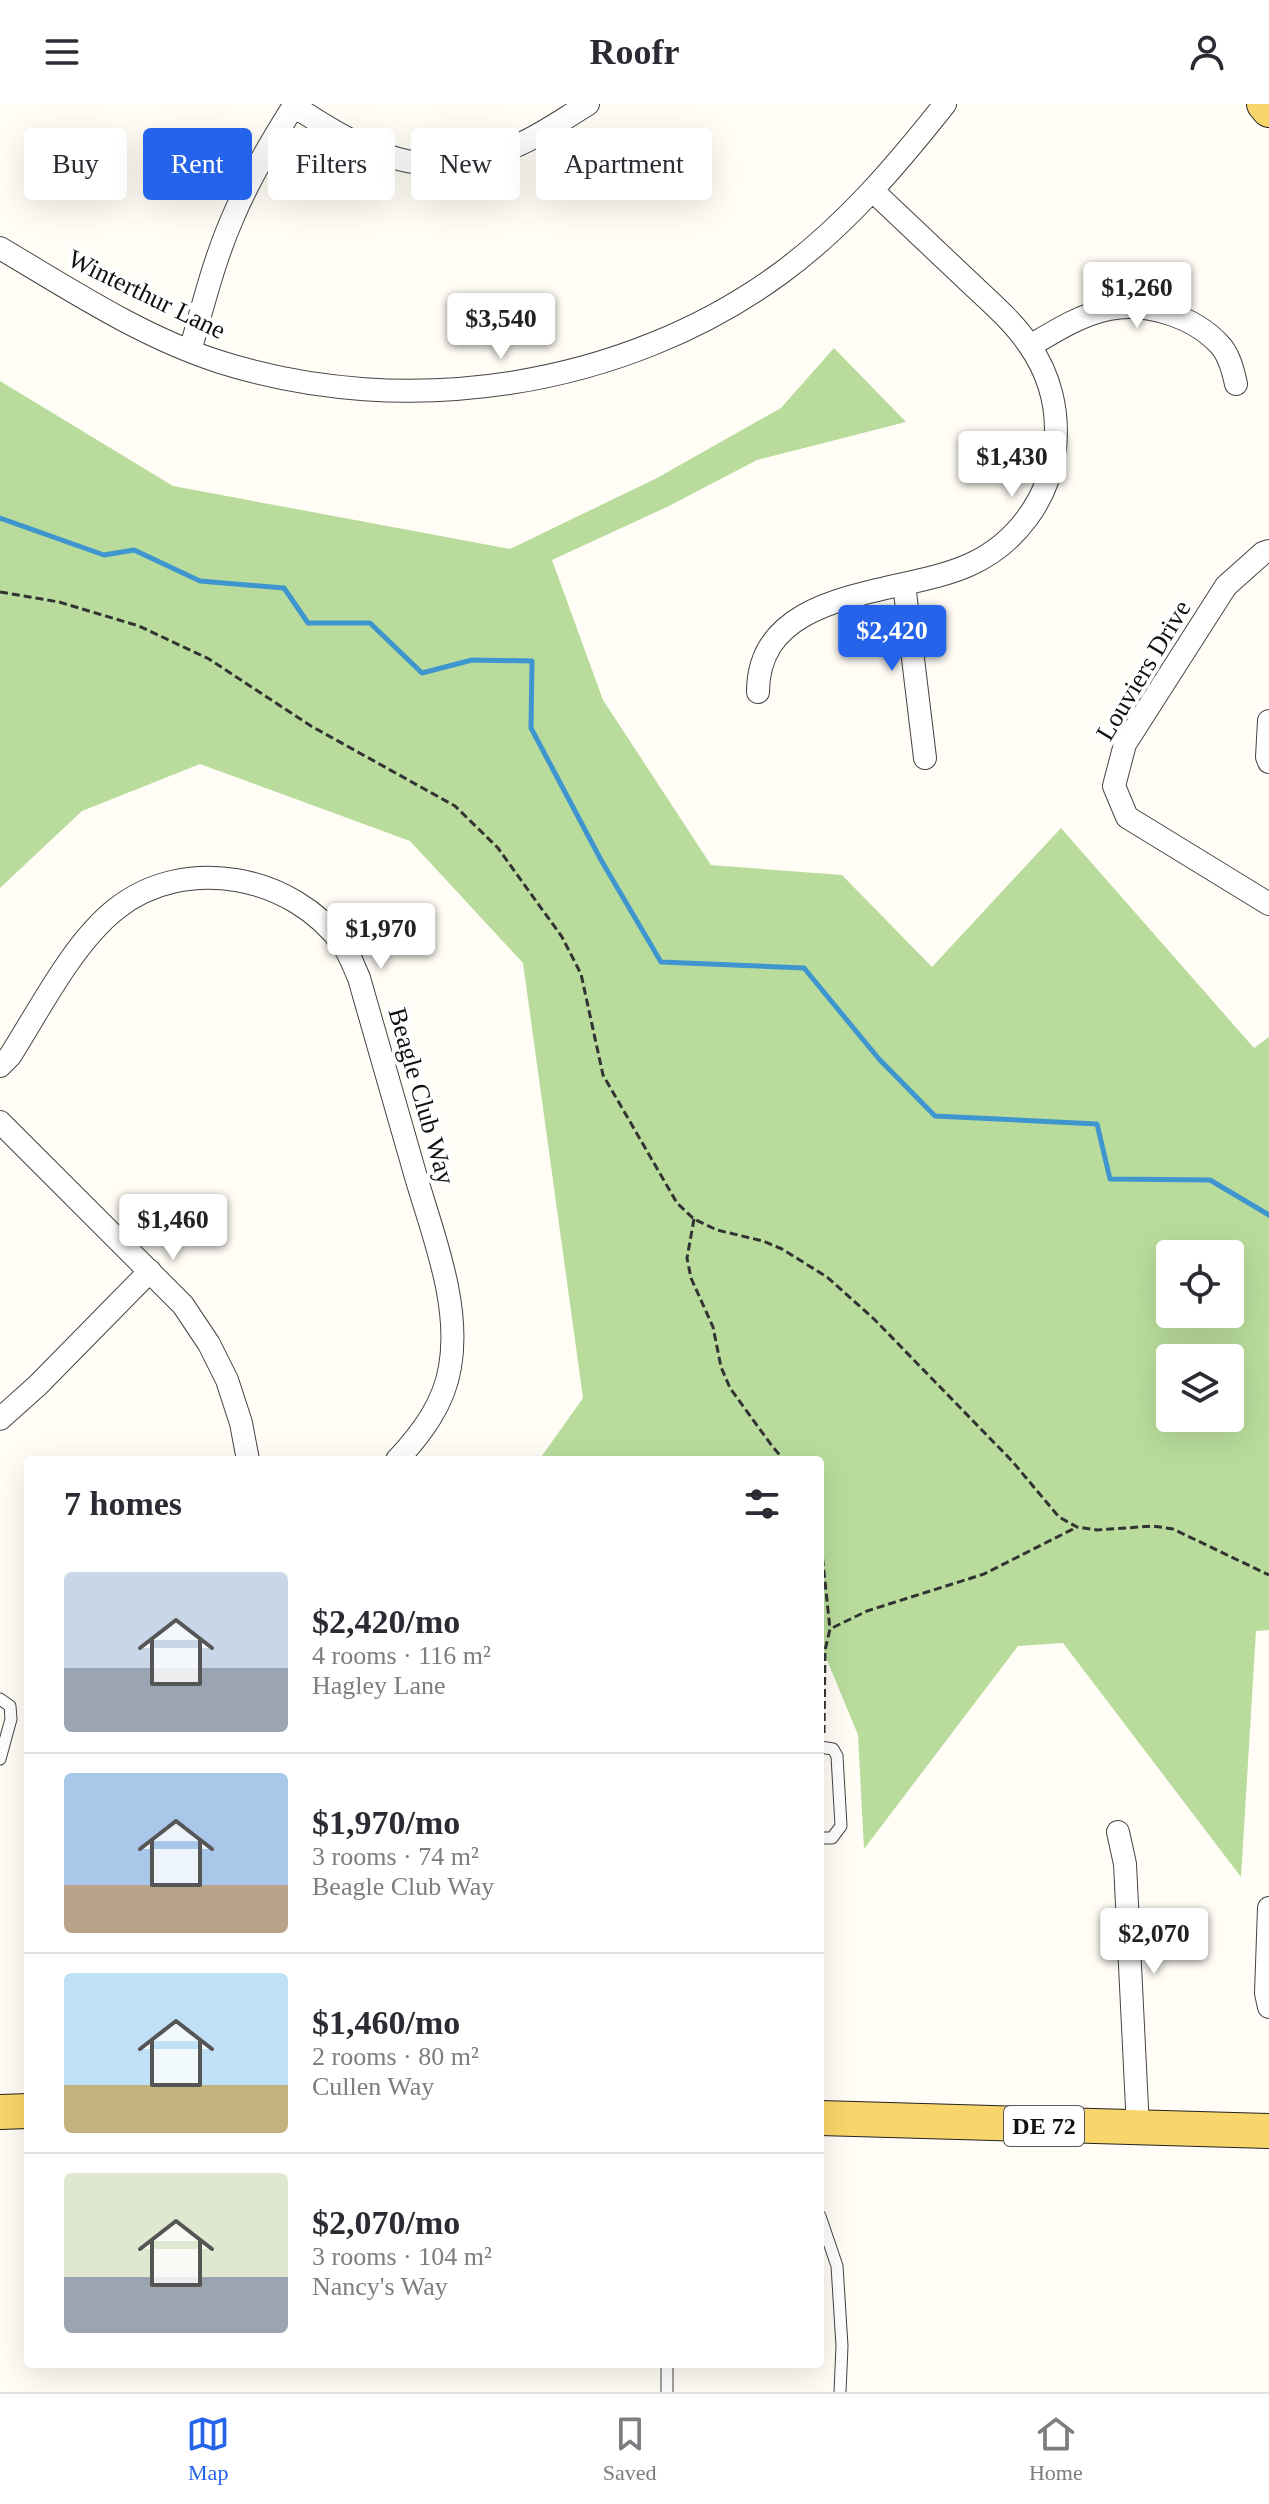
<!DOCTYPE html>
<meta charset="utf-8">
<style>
body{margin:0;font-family:"Times New Roman",serif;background:#f2f2f3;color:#2b2b33;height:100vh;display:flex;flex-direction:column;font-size:30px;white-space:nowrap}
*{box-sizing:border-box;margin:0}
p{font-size:26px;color:#7c7c81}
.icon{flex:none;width:44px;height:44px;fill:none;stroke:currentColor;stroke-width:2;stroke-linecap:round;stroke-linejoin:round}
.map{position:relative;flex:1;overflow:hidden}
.side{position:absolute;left:24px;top:1352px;width:800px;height:912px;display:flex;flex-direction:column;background:#fff;border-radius:8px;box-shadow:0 8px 32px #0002}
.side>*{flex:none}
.hud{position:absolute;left:24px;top:24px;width:800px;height:72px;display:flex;gap:16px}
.controls{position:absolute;left:1156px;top:1136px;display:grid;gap:16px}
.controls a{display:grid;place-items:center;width:88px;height:88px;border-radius:8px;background:#fff;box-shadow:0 8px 32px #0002;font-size:40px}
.price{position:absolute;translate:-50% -68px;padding:0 18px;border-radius:8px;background:#fff;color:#222;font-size:26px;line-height:52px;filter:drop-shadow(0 2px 4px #0008)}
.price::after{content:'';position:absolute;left:50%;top:48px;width:24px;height:18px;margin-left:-12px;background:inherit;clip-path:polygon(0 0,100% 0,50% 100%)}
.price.current{background:#2563eb;color:#fff}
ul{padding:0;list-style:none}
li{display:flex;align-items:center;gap:24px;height:200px;padding:0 40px}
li+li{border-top:2px solid #e1e1e2}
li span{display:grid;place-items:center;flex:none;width:224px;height:160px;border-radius:8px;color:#555}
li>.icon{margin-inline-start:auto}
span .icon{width:96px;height:96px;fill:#fffc;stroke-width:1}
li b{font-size:34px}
h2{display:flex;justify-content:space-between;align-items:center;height:96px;padding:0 40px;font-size:34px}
.pill{padding:0 28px;border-radius:8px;background:#fff;box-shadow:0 8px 32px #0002;font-size:28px;line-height:72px}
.pill.current{background:#2563eb;color:#fff}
header{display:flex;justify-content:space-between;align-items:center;height:104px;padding:0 40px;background:#fff;font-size:36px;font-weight:600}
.dock{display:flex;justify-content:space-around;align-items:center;height:112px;border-top:2px solid #e1e1e2;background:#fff;font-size:22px;color:#7c7c81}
.dock a{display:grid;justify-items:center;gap:4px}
.dock .current{color:#2563eb}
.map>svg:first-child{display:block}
.forest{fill:#b9dc9c;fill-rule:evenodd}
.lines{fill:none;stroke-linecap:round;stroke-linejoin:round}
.stream{stroke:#3f96cf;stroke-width:5}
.service-casing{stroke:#444;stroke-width:13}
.minor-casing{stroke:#444;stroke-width:24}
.primary-casing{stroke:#222;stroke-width:36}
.path{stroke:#333;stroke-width:3;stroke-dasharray:8 4;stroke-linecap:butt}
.service{stroke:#fff;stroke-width:11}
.minor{stroke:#fff;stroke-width:22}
.primary{stroke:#f9d66b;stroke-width:34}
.labels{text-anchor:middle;stroke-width:8;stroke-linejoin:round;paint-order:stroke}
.shield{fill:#fff;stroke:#585858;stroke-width:2}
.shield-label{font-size:24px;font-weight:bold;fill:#111}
.street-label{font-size:26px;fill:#111;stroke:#fff}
</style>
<header><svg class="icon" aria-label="menu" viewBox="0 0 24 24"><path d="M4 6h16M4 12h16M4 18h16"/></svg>Roofr<svg class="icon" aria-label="person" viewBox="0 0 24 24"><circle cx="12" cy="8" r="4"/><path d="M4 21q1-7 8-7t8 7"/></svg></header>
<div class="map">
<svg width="1269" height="2288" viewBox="0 0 1269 2288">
<rect width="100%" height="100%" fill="#fffdf5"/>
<path class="forest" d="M834 244 906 318 757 356 669 402 552 456 603 596 711 761 842 771 932 863 1061 724 1254 944 1269 933V1526L1256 1527 1241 1773 1063 1539 1018 1542 864 1745 858 1631 820 1539V1356H539L583 1294 523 859 410 737 200 660 82 707 0 784V277L173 382 510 445 657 374 781 304ZM1170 1150H1230V1210H1170ZM1170 1254H1230V1314H1170Z"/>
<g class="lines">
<path class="stream" d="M0 414 104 451 134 446 200 477 284 484 308 519H370L422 569 472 556 532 557 531 624 601 756 661 858 804 864 879 955 935 1012 1097 1020 1110 1075 1210 1076 1269 1111"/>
<defs>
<path id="service" d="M0 1595 10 1602 11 1615 0 1655
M820 1643 833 1645 837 1652 841 1722 832 1734H820
M820 2112 837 2162 842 2242 840 2288
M667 2288V2260"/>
<path id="minor" d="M294 2C368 51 430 83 518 41 543 30 565 14 588 0
M0 144C71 186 142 233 220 258 406 317 624 284 781 169 845 122 896 62 945 0
M1030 242C1055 227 1080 211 1109 205 1146 198 1193 212 1219 240 1229 250 1233 266 1236 280
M190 247C203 202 214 156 233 113 250 73 272 36 295 0
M1269 447 1263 449 1226 482 1125 640 1114 682 1127 713 1269 800
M904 480 925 654
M758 588C758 483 901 492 969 461 1016 440 1049 395 1055 344 1059 307 1050 271 1029 241 1012 216 988 196 966 175 935 146 904 116 873 87
M1269 617 1267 653 1269 658
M0 962 10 952C40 905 73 839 116 805 185 750 293 771 343 841 350 851 354 863 359 874 378 940 397 1006 416 1073 433 1131 461 1201 450 1263 444 1300 422 1329 397 1356
M0 1018 183 1201 209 1240 227 1276 241 1319 248 1356
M0 1315 38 1281 150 1167
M1118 1728 1125 1760 1138 2024
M1269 1804 1266 1889 1269 1903"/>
<path id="primary" d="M1264 0 1269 6
M0 2008 28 2007
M820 2014 1269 2027"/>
</defs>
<use href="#service" class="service-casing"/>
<use href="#minor" class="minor-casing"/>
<use href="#primary" class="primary-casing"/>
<path class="path" d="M0 488 59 498 139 522 209 555 311 622 455 702 498 744 562 833 581 870 603 971 677 1099 694 1115 717 1126 763 1137 782 1145 827 1173 874 1215 1012 1357 1059 1413 1077 1423 1097 1426 1153 1422 1173 1425 1269 1471
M694 1115 687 1154 691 1174 713 1223 721 1263 730 1284 772 1342 784 1356
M820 1430 830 1525
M824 1629 825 1546 830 1525 867 1507 984 1470 1077 1423"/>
<use href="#service" class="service"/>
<use href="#minor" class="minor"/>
<use href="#primary" class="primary"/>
</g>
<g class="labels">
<rect class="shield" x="1004" y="2002" width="80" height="40" rx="6"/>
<g class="shield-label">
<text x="1044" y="2030">DE 72</text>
</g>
<g class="street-label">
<text transform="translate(147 190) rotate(26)" y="9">Winterthur Lane</text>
<text transform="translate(1143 566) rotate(-59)" y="9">Louviers Drive</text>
<text transform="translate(422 992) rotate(74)" y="9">Beagle Club Way</text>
</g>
</g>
</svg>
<div class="controls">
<a><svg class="icon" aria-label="locate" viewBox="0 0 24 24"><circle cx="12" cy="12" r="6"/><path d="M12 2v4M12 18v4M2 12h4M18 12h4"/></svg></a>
<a><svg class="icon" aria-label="layers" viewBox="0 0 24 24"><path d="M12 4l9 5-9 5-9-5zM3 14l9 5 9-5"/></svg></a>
</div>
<b class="price" style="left:1137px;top:226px">$1,260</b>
<b class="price" style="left:501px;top:257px">$3,540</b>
<b class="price" style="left:1012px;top:395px">$1,430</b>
<b class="price current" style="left:892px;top:569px">$2,420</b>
<b class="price" style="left:381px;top:867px">$1,970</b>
<b class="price" style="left:173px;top:1158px">$1,460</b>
<b class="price" style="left:1154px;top:1872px">$2,070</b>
<div class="hud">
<a class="pill">Buy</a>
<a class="pill current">Rent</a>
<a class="pill">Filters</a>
<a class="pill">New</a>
<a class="pill">Apartment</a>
</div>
<section class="side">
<h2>7 homes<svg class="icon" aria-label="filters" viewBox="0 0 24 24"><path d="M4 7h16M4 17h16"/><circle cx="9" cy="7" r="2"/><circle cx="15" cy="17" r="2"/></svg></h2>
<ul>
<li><span style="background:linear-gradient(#c9d6e8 60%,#9aa5b1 0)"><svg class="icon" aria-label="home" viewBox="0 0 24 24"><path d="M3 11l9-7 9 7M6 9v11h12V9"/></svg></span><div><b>$2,420/mo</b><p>4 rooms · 116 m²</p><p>Hagley Lane</p></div></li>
<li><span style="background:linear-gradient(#a9c7e8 70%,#b9a48a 0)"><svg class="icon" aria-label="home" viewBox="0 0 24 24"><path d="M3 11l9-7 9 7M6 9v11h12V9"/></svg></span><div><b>$1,970/mo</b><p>3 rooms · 74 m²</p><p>Beagle Club Way</p></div></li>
<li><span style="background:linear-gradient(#bfe0f5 70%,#c2b280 0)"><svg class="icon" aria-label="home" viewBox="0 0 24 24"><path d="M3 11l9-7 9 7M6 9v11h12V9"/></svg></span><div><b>$1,460/mo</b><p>2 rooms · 80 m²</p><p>Cullen Way</p></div></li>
<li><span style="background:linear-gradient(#dfe7d0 65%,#9aa5b1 0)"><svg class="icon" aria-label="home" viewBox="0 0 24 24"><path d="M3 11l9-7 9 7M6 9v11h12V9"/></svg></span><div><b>$2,070/mo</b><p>3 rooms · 104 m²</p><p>Nancy's Way</p></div></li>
</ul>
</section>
</div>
<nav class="dock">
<a class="current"><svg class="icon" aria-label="map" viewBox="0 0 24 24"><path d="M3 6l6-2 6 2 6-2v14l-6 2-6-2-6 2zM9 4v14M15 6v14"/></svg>Map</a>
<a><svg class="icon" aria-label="saved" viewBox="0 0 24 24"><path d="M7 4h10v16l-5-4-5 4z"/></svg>Saved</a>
<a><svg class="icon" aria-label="home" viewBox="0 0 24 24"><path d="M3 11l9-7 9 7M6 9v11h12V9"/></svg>Home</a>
</nav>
